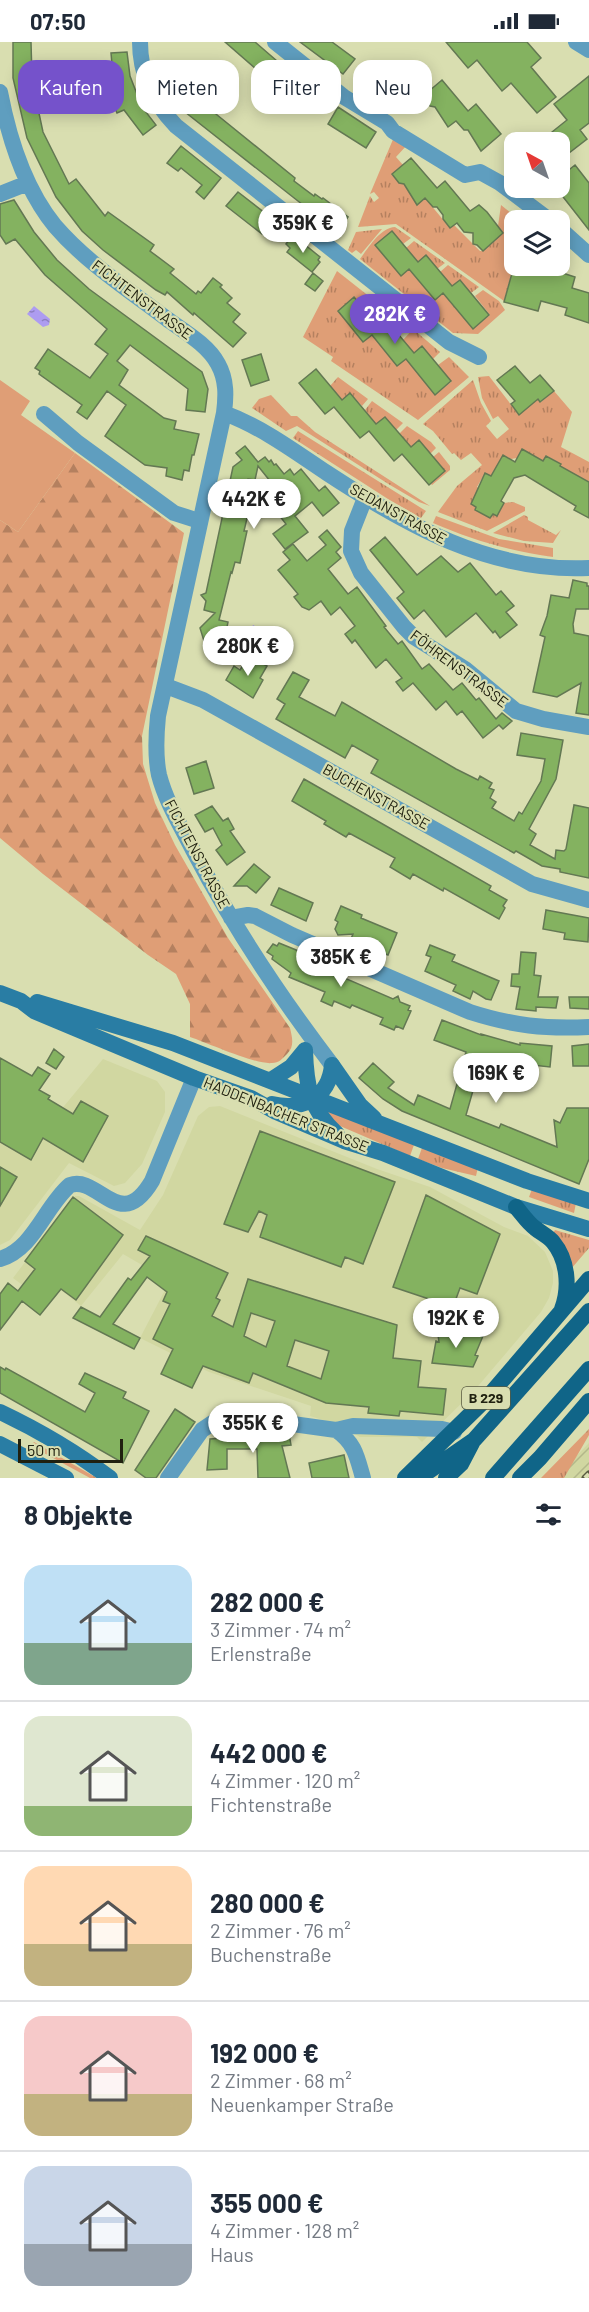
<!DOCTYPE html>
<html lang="de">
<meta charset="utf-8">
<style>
body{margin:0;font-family:Barlow,sans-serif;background:#f2f2f3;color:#1f2937;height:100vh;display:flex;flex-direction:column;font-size:22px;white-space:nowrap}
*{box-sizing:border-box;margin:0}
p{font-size:20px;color:#747a83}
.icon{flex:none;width:33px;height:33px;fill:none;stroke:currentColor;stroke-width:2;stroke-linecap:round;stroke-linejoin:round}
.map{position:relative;height:1436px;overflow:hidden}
.drawer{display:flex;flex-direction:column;background:#fff;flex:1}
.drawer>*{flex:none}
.hud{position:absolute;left:18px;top:18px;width:554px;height:54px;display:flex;gap:12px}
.needle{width:39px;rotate:320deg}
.tools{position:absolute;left:504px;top:90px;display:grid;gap:12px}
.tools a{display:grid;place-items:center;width:66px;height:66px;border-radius:12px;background:#fff;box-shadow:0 3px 15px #0003;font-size:30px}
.scale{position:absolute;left:18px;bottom:15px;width:105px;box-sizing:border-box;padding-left:6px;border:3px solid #202110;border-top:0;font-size:16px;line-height:21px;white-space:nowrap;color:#202110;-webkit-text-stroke:4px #d9deb0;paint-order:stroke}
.price{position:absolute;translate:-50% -51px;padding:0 14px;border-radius:21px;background:#fff;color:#222;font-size:20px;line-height:39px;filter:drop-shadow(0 2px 3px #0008)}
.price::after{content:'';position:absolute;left:50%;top:36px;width:18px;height:14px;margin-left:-9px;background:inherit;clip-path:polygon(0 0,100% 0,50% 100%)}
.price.active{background:#7552cb;color:#fff}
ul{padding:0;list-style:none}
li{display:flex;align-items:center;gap:18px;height:150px;padding:0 24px}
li+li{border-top:2px solid #e0e1e3}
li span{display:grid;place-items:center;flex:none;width:168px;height:120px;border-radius:18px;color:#555}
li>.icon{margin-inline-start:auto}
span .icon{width:72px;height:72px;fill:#fffc;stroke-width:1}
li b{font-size:26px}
h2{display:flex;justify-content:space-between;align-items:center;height:72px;padding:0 24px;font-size:26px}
.chip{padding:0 21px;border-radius:18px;background:#fff;box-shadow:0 3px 15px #0003;font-size:21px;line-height:54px}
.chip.active{background:#7552cb;color:#fff}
.status{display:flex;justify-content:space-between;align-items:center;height:42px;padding:0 30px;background:#fff;direction:ltr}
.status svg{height:16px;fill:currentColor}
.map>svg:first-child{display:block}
.built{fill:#d1d7a1}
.industrial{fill:url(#industrial-furrows)}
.grass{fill:url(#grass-tufts)}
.forest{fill:url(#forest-firs)}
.garden{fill:#df9e76}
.water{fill:url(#water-ripples)}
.building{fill:#84b260;stroke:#637853;stroke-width:1.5;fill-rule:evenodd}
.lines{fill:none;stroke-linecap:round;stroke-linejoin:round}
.minor{stroke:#5f9ebf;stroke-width:16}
.secondary{stroke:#297da4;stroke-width:16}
.primary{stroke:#106588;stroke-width:16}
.rail-casing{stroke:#585a40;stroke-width:7}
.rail{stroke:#d9deb0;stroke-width:4.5;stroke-dasharray:14;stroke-linecap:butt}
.labels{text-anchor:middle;stroke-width:4.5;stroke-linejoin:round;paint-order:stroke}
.shield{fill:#d9deb0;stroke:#585a40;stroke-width:1.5}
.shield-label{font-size:14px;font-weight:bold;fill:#202110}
.street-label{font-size:15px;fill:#202110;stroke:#d9deb0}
</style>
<div class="status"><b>07:50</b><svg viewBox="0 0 49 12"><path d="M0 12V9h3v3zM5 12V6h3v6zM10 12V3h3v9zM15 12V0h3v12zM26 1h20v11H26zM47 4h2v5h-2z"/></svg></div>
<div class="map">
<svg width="589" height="1436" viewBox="0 0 589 1436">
<defs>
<pattern id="industrial-furrows" width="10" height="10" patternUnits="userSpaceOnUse" patternTransform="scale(1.5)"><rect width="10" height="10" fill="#d1d7a1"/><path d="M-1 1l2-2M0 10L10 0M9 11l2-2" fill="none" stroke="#b3b88a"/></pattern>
<pattern id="grass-tufts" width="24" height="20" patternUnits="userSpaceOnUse" patternTransform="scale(1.5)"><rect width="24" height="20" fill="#df9e76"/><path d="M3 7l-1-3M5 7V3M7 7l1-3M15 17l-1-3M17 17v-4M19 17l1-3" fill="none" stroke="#b4805f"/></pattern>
<pattern id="forest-firs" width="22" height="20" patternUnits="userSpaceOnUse" patternTransform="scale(1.5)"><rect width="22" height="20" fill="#df9e76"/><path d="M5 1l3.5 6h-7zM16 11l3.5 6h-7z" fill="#b4805f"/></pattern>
<pattern id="water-ripples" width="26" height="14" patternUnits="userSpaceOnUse" patternTransform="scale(1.5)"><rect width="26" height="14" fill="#ad9cf1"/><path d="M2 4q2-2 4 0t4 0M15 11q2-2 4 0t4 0" fill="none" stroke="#8c7fc2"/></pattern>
</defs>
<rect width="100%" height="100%" fill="#d9deb0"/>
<path class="built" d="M103 1017 157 1039 165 1050V1070L142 1122 125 1141 114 1144 69 1121 10 1198 0 1203V1043L55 1075Z
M220 1064 377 1127 430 1145 504 1185 528 1194 545 1210 553 1229V1241L549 1256 541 1270 473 1350 422 1400 417 1395H360L339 1383 310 1374 311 1364 209 1330 140 1296 165 1248 139 1228 142 1223 123 1212 81 1264 61 1248 48 1262 13 1236 75 1154H79L140 1188 163 1153 198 1074 209 1065Z"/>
<path class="industrial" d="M589 1401V1436H555Z"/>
<path class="grass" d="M394 95 407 103 396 115 403 123 392 133 399 141H403L417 162 425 156 450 186 454 183 480 209H483L496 198 501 163 517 176 509 186 514 191V222L504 259 396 182 358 185 370 154 374 160 379 156 374 150 370 152Z
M395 185 411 196 403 202 392 189 401 234 409 227 435 258 443 251 473 287 490 273 475 254 483 248 499 259 505 268 478 292 453 291 360 217C369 205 380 186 395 185Z
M382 187 361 212 356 208 352 211 348 208 356 190Z
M414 199 445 221 437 227 425 214 418 220 406 206Z
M448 223 479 245 471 251 460 238 452 244 440 230Z
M337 229 375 259 365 268 354 255 338 269 363 300 372 293 397 324 406 317 435 353 451 340 438 323 449 315 469 335 418 378 331 319 333 315 303 295Z
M380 263 409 284 399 293 388 280 380 286 369 273Z
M413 287 440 310 433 317 422 304 414 311 403 298Z
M489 334 519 373 538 357 541 360 554 349 572 370 561 405 589 420V440L559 425 561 422 547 414 543 419 522 407 517 416 511 417 503 413 491 434 485 431 477 445 480 447 475 468 490 476 493 472 497 473 504 461 513 460 525 465V469L487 489 438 470 457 444 482 423 471 411 461 418 454 411 452 412 433 389 423 382 473 338 481 361 491 379 486 384 497 397 509 387 498 374 493 377 482 356 478 335Z
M338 335 368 357 362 364 350 351 342 358 330 344Z
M271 353 291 374H297L315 390 430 464 419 460 390 443 297 384 286 389 252 366 259 357Z
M372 359 403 381 396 388 385 375 376 382 365 368Z
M407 384 431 400 436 406 430 412 411 405 399 392Z
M298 389 426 469 421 476 388 457 293 396Z
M439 410 450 424V428L432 443 431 442 445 429 433 415Z
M524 473 528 475V478L556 493 561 488 553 501 524 499 493 491Z
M436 474 499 497 553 506V515C510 509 472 498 433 481Z
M319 1065 415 1100 410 1114 333 1081Z
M423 1103 478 1125 476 1134 442 1126 418 1117Z
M532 1147 576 1161 574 1171 529 1155Z
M555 1188 589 1198V1206L571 1227 553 1191Z
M589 1387V1393L564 1436H541Z
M34 1400 97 1436H90L31 1404Z"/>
<path class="forest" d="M75 411 184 491 142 694 143 722 155 761 175 803 228 896 290 986C292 995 295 1004 287 1012 282 1017 279 1021 272 1021 256 1023 208 1001 190 995V962L176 932 148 913 43 832 0 796V478L18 490Z"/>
<path class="garden" d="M0 338 30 359 21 373 75 411 18 490 0 478Z"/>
<path class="water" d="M34 264 50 277 49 283 43 285 27 272Z
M254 583 257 591 239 597V591Z"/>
<path class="building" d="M13 0H31L32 36 35 50 39 49 42 61 37 62 43 90 69 142 76 137 105 174 108 170 154 203 150 209 174 227 170 231 196 252 198 249 201 251 213 236 222 243 220 245 232 256 227 261 240 272 233 280 246 291 233 305 194 271 193 273 167 250 165 253 156 248 103 208 82 189 56 155 27 96 13 36Z
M225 0H255L277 19 271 26 292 41 296 35 319 52 309 65 286 48 284 51 278 46Z
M300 0H332L355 17 343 32Z
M446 0H527L541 16 531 25 556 55 537 71 511 41 502 49 477 18 468 26Z
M127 10 130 34 142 65 156 83 143 93 124 68 117 71 115 66 113 67 111 64 105 62 108 58 107 54 109 53 108 48 114 45 111 11Z
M370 30 394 46 385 60 361 44Z
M589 34V81L580 88 587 97 569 111 552 90 567 78 554 62Z
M442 38 468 69 476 62 501 92 481 109 468 88H464L456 79 448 85 435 65 430 64 422 55Z
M187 39 216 62 211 68 295 136 294 139 314 154 315 152 322 157 323 156 348 175 341 185 335 180 331 185 171 59Z
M338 65 376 90 366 106 328 82Z
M181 104 221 136 204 157 196 150 202 143 181 126 178 129 167 121Z
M411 116 437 146 445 139 470 169 479 163 487 170 503 191 483 209 477 203 473 202V191L464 190 457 181 450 186 443 177V173L437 165H433L425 156 417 163 404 142 399 141 392 132Z
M575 123 589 141V188L560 151V135Z
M238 150 274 178 262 192 226 164Z
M14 158 34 190 57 218 89 247 202 330 208 347 205 370 186 368 188 347 130 303 117 319 128 328 119 343 164 376 176 379 174 387 199 392 194 413H192L189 429 184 428 182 438 166 434 167 426 145 423 105 394 126 363 107 349 87 377 77 370 82 363 39 332 40 329 35 326 48 307 90 336 108 312 95 302 107 287 45 233 15 197 6 202 0 193V162Z
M392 189 418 220 426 213 452 244 460 238 489 273 473 287 443 251 435 258 409 227 401 234 375 203Z
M293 193 320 215 318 218 320 220 312 230 287 210 290 206 286 202Z
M514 224H551L550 227 575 235 572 246 589 251V281L565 273 567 266 541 259 538 269 504 260Z
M313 231 323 239 315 249 305 242Z
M354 255 380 286 388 280 414 311 422 304 451 339 435 353 406 317 397 324 372 293 363 300 338 269Z
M261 312 269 338 251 344 242 318Z
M515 324 530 341 540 333 554 349 540 360 538 357 519 373 511 362 515 359 497 338Z
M316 327 342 358 350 351 376 382 385 375 411 405 419 398 445 429 429 443 402 412 394 419 369 389 360 396 334 365 325 372 299 341Z
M245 404 258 420 265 415 269 420 271 418 274 423 276 422 284 432 290 427 294 433 301 427 319 449 325 444 339 461 323 474 312 460 295 474 308 490 285 507 273 492 286 482 279 473 290 464 258 424 255 438 248 437 241 467 249 468 244 489H247L240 521 235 520 232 531 231 530 219 578 228 580 226 590 237 591V601L219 603 204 599 200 586 215 571 204 568 206 559 201 553 206 551 233 425 242 418 236 411Z
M522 407 543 419 546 414 561 422 560 424 589 440V476L574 468 576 464 525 433 514 436 501 459 504 461 497 474 493 472 490 476 475 468 476 465 471 462 485 431 491 434 503 413 515 420Z
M327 488 341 505 336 510 341 516 328 527 348 552 357 545 386 584 384 585 398 602 402 599 422 627 429 622 453 648 462 641 476 658 479 656 496 677 502 671 512 679 503 687 499 683 483 696 462 669 457 673 446 659 436 668 413 641 403 649 396 640 402 636 386 617 376 626 355 598 352 601 345 592 355 584 340 565 331 573 321 559 309 568 302 565 294 555 298 552 278 528 290 518 283 510 293 502 307 519 326 503 319 495Z
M385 495 417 533 441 514 458 530 470 521 496 553 501 549 514 564 506 570 517 583 500 596 495 589 493 591 476 571 446 595 424 568 414 577 397 556 404 550 370 508Z
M573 538 587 541V544H589V567H576L573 582 574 591 589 594V673L576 671 581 641 557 655 533 650 545 595 540 593 547 574 551 553 569 556Z
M249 614 267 624 260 636 263 638 253 656 226 638 234 624 240 628Z
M293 630 309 638 299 655 335 674 342 660 456 727 478 738 480 734 492 741 489 746 494 748 490 756 496 760 492 766 514 779 519 770 522 772 541 739 545 717 517 713 521 691 563 698 556 737 529 787 536 792 530 803 555 817 556 808 564 809 566 807 574 763 589 766V836L560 830V827L542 824 516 809 514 811 371 731 378 718 352 703 345 716 276 677 285 662 277 657Z
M206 719 214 746 194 752 186 726Z
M304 737 491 844 489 848 507 858 503 864 505 866 499 877 444 846 443 849 413 832 410 837 390 825 395 816 349 791 346 795 324 782 326 779 292 759Z
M212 764 223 779 228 776 234 787 230 789 245 810 227 823 216 808 222 803 213 786 205 790 195 773Z
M254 822 270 835 256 851 247 844H234Z
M279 846 313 861 306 879 271 863Z
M341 864 362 873 361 876 397 891 388 913 363 903 359 909 348 904 353 892 338 893 335 887 338 880 335 878Z
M546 868 589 876 588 900 564 897 565 891 543 887Z
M279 901 301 910 298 916 335 932 341 929 342 935 393 957 398 954 400 960 410 964 408 968 411 969 403 987 396 984 394 988 380 982 383 976 352 963 350 966 334 959 332 964 321 959 325 950 289 935 291 931 272 917 273 914 267 910 273 902 277 904Z
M430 903 455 913 452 919 499 939 491 958 486 957 473 949 470 957 453 949 456 943 425 929 431 915 426 913Z
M521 910 536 911 534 933 541 934 538 955H558L556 966 536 965V969L516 967 520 945 511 944 512 932H519Z
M569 955H589V967L570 966Z
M442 978 481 993V992L520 1003V1001L552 1004 550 1025 496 1019 489 1042 476 1038 466 1073 499 1086 501 1082 557 1105 554 1078 560 1081 567 1066H589V1117L579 1142 402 1069 383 1057 359 1036 373 1021 394 1040 388 1046 414 1063 418 1053 450 1067 466 1010 434 998Z
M589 1002V1024H573L572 1004Z
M54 1007 64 1015 56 1027 46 1021Z
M0 1016 32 1034 38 1025 50 1032 39 1048 50 1054 48 1057 73 1072 81 1059 108 1074 83 1120 43 1096 31 1118 0 1100Z
M260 1089 395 1140 363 1222 345 1215 341 1225 260 1195 267 1173 259 1169 248 1190 224 1182Z
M0 1125 17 1135 0 1164Z
M426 1153 500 1192 477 1252 460 1246 453 1265 393 1245Z
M73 1155 123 1193 76 1258 61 1247 40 1273 22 1259 0 1288V1252L8 1241 18 1249 35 1227 25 1219Z
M146 1194 228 1231 216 1256 220 1258 212 1274 233 1285 248 1237 397 1283 393 1316 421 1319 418 1345 446 1347 443 1373 400 1369 399 1374 368 1371 369 1365 326 1361 253 1331 249 1341 203 1324 192 1346 161 1332 173 1307 153 1297 170 1262 163 1259 167 1250 147 1235 113 1282 140 1296 134 1307 73 1276 81 1265 100 1275 128 1236 131 1238 150 1214 138 1208ZM251 1271 275 1279 266 1305 244 1294ZM295 1298 329 1309 321 1337 287 1324Z
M437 1286 447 1290 483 1294 475 1313 478 1314 473 1325 432 1321 436 1299 439 1300Z
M0 1325 5 1328 6 1326 85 1370 95 1351 79 1342 85 1331 126 1350 123 1356 149 1369 123 1421 0 1351Z
M175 1367 195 1380 156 1436H146L135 1428Z
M289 1392 291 1403 282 1404 290 1436H258L257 1407H227V1427L207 1428 210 1397Z
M344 1413 349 1436H312L309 1421Z"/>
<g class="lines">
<path class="minor" d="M140 0C140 32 154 61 176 84L449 300 479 315
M275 0 344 55 387 81 393 89 465 133 480 130 500 141 549 178
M576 0 589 8
M0 50C9 97 24 146 55 184 87 221 129 248 167 277 185 290 208 303 218 322 227 338 226 355 224 371L158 674C156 694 155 714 159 733 166 760 181 784 193 808 233 884 280 955 332 1023
M0 152 28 141
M560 187 589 213
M224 371C262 385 294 409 327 431 406 483 491 531 589 526
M44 372 78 401 174 471 199 479
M365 456 352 489 351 509 361 531 404 585 414 595 465 627 516 669 543 677 589 685
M166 644 203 658 532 842 589 858
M231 876 248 873 255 874 292 893 470 970C514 984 544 987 589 985
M0 1217C34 1207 45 1164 70 1143 99 1133 120 1193 152 1139L194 1036
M336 1388 353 1384 442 1387 454 1390
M168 1436 202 1388 214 1380 231 1375 250 1376 336 1388C355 1401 357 1415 363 1436"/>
<path class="secondary" d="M0 951 21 959 34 969 194 1036 251 1056 276 1070 344 1099 383 1111 516 1165 589 1187
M37 960 173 1001 527 1139 589 1159
M305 1008C306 1043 310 1068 337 1092
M332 1023 360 1063 374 1076
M271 1038 291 1025 305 1008
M272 1062C302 1069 329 1056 332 1023
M0 1370C38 1388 77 1411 110 1436
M0 1402 66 1436"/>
<path class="primary" d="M516 1165C522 1172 528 1181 535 1186 541 1191 548 1194 553 1200 568 1218 570 1246 562 1267
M405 1436 488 1355 589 1237
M419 1436 474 1398 589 1269
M446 1436 461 1422 472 1401
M493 1436 589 1327
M520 1436 540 1416 589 1359"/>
<defs>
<path id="rail" d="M585 1436 589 1432"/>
</defs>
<use href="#rail" class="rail-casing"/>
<use href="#rail" class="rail"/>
</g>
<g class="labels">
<rect class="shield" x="462" y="1345" width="48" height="22" rx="4.5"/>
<g class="shield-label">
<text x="486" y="1361">B 229</text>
</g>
<g class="street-label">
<text transform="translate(142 258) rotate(37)" y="5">FICHTENSTRASSE</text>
<text transform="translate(398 472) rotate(29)" y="5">SEDANSTRASSE</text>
<text transform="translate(459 627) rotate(37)" y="5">FÖHRENSTRASSE</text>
<text transform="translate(376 755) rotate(29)" y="5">BUCHENSTRASSE</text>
<text transform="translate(197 812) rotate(62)" y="5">FICHTENSTRASSE</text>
<text transform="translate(286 1073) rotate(22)" y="5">HADDENBACHER STRASSE</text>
</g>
</g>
</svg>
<div class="tools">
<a><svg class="needle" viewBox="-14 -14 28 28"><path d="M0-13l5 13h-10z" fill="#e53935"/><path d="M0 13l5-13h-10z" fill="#747a83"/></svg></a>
<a><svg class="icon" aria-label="layers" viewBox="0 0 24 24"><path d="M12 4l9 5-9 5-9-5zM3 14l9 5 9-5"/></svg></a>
</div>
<div class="scale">50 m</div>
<b class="price" style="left:303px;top:212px">359K €</b>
<b class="price active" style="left:395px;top:303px">282K €</b>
<b class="price" style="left:254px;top:488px">442K €</b>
<b class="price" style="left:248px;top:635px">280K €</b>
<b class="price" style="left:341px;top:946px">385K €</b>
<b class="price" style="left:496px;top:1062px">169K €</b>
<b class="price" style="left:456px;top:1307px">192K €</b>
<b class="price" style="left:253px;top:1412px">355K €</b>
<div class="hud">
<a class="chip active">Kaufen</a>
<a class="chip">Mieten</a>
<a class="chip">Filter</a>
<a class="chip">Neu</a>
</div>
</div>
<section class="drawer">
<h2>8 Objekte<svg class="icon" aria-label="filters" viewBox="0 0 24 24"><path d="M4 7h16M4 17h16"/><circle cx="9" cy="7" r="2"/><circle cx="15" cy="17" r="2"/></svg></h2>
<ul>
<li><span style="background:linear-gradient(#bfe0f5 65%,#7fa58c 0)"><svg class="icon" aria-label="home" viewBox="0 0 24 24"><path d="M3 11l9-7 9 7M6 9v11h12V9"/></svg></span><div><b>282 000 €</b><p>3 Zimmer · 74 m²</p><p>Erlenstraße</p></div></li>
<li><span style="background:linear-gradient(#dfe7d0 75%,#8fb573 0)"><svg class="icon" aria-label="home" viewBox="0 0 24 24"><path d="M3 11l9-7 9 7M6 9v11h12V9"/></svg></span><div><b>442 000 €</b><p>4 Zimmer · 120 m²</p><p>Fichtenstraße</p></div></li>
<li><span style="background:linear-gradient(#ffd9b3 65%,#c2b280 0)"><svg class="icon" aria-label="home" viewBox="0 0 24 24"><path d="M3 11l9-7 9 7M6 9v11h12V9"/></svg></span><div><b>280 000 €</b><p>2 Zimmer · 76 m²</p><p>Buchenstraße</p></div></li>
<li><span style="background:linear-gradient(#f6c9c9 65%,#c2b280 0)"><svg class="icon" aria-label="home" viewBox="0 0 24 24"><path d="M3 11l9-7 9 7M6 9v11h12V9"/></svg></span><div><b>192 000 €</b><p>2 Zimmer · 68 m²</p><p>Neuenkamper Straße</p></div></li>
<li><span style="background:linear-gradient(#c9d6e8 65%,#9aa5b1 0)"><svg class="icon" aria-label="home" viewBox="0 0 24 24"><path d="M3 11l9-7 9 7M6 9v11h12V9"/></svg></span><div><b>355 000 €</b><p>4 Zimmer · 128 m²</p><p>Haus</p></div></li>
</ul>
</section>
